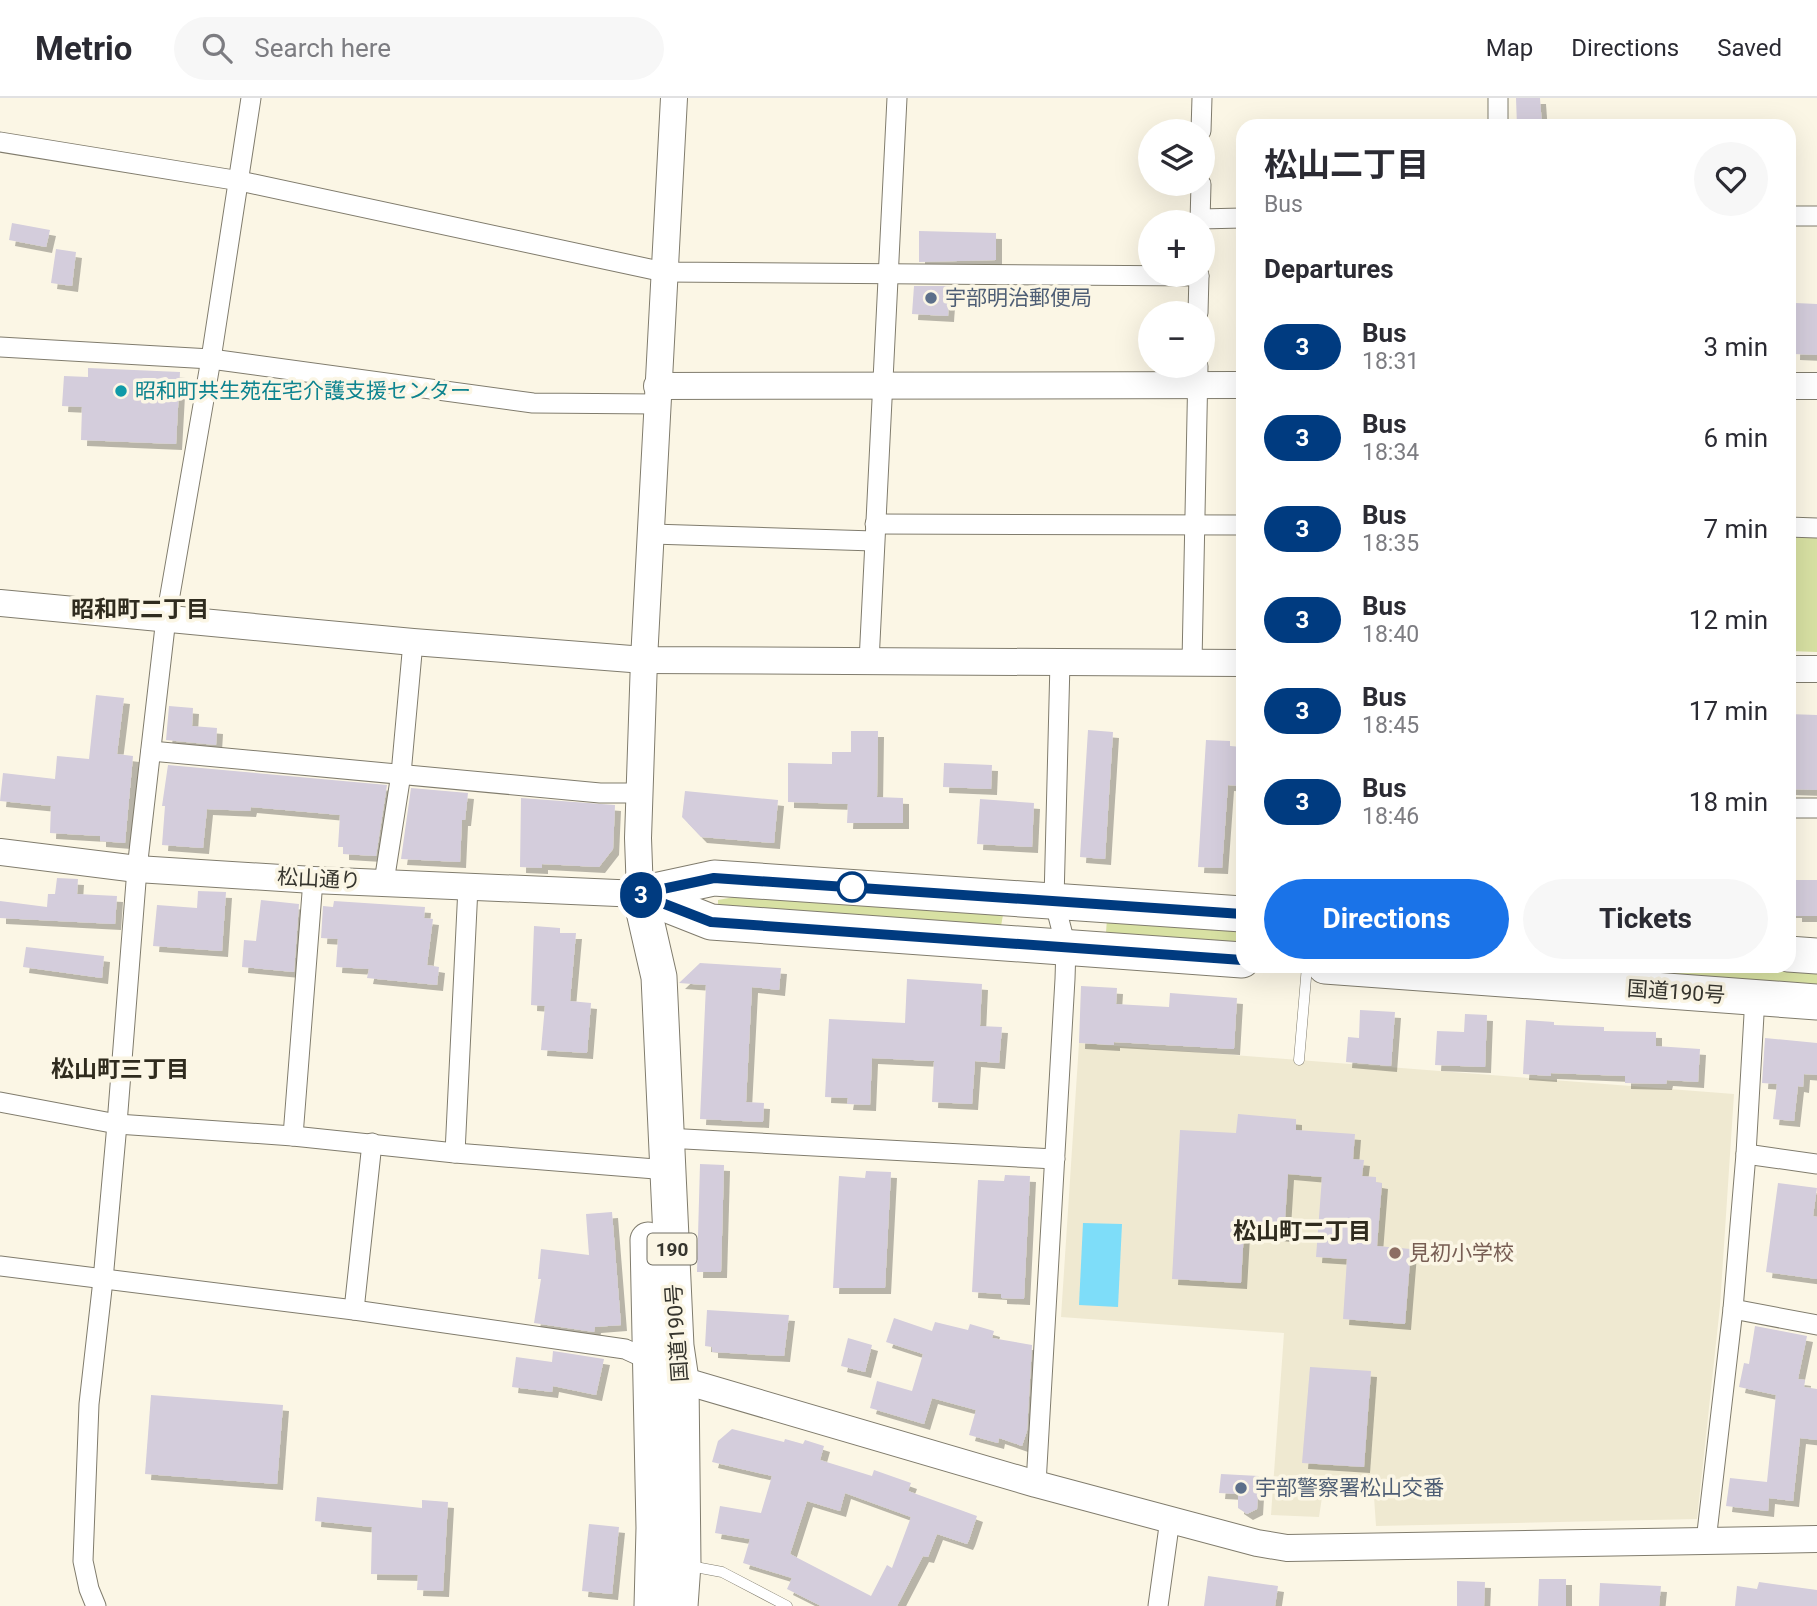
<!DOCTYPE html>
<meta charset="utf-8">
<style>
:root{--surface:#fff;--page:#f7f7f7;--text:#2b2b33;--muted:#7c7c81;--line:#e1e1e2;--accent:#1a73e8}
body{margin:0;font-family:Roboto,"Noto Sans JP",sans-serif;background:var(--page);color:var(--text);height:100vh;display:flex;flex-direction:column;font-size:26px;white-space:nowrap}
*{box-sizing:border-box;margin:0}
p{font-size:23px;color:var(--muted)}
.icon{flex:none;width:38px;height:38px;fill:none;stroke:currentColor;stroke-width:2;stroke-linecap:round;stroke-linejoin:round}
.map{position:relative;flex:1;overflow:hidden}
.drawer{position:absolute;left:1236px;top:21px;width:560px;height:854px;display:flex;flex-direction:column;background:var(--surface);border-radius:21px;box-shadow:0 7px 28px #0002}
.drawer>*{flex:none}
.badge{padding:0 14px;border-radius:23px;font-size:24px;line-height:46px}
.buttons{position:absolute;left:1138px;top:21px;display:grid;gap:14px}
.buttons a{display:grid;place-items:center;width:77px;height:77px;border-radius:50%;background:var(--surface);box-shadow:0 7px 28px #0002;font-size:35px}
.map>.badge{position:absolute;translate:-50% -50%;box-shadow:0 0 0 4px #fff}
h2{padding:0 28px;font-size:26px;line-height:63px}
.round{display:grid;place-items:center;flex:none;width:74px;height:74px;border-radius:37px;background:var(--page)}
.head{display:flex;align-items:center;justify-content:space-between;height:119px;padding:0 28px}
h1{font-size:33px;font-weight:700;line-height:52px}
.action{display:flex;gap:14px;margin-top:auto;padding:14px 28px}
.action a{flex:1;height:80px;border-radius:42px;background:var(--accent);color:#fff;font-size:28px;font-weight:700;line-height:80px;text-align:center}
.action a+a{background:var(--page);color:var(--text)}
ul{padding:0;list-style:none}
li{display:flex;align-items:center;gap:21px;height:91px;padding:0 28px}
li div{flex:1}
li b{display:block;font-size:26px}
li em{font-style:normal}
li .badge{min-width:77px;font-weight:700;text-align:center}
header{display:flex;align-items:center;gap:42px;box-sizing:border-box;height:98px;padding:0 35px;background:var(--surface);border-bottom:2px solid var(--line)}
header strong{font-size:33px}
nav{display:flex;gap:38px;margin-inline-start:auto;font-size:24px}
.search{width:490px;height:63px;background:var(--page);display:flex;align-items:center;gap:18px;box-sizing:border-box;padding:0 24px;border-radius:38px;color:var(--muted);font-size:26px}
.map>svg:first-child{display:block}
.built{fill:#efe9d1}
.green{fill:#d8e1a3}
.water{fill:#7eddf9}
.building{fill:#d4cddc;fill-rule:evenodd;filter:url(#shadow)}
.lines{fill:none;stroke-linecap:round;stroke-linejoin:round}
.lane-casing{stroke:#807c6d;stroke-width:11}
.street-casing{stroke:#807c6d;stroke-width:21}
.secondary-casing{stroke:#807c6d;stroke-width:28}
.highway-casing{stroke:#807c6d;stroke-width:37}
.lane{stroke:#fff;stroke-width:10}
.street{stroke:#fff;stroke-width:19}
.secondary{stroke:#fff;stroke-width:26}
.highway{stroke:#fff;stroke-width:35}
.line-casing{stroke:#fff;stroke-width:16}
.line{stroke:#003b80;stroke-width:10}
.service-dot{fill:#5c6f8a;stroke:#fbf6e5;stroke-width:2.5}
.culture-dot{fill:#0f9aa8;stroke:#fbf6e5;stroke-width:2.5}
.stop-dot{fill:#fff;stroke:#003b80;stroke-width:3.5}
.education-dot{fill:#8d6e63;stroke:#fbf6e5;stroke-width:2.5}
.labels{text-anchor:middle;stroke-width:7;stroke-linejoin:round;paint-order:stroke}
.shield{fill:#fbf6e5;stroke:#716f65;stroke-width:2}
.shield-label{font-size:19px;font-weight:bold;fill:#36352e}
.service-label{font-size:21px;fill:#4e5e75;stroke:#fbf6e5;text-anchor:start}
.culture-label{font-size:21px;fill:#0d838f;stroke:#fbf6e5;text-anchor:start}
.street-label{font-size:21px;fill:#36352e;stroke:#fbf6e5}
.education-label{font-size:21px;fill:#785e54;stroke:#fbf6e5;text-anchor:start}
.neighbourhood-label{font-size:23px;font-weight:bold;fill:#2f2b1e;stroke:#fbf6e5}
</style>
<header>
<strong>Metrio</strong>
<div class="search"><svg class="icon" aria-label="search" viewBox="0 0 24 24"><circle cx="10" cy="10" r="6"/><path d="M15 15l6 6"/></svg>Search here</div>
<nav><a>Map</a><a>Directions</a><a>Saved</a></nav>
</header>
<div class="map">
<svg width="1817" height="1508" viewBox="0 0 1817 1508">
<defs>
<filter id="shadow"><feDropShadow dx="6" dy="6" stdDeviation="0" flood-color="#0004"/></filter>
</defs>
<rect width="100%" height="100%" fill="#fbf6e5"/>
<polygon class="built" points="1079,945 1734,996 1720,1208 1697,1421 1376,1428 1373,1384 1324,1386 1319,1419 1271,1417 1284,1235 1061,1219"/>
<g class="green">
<polygon points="1789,439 1817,439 1817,554 1789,553"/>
<polygon points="740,798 1003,817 1001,828 718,808 718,802"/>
<polygon points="1107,820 1242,830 1242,845 1106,835"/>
<polygon points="1563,868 1741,868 1817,873 1817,888"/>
</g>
<polygon class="water" points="1083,1125 1122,1126 1118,1209 1079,1207"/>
<g class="building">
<polygon points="1516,0 1540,0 1542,28 1517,28"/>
<polygon points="12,125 50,132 46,149 9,142"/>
<polygon points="919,133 996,135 996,162 919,164"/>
<polygon points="56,151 76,154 72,188 51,185"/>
<polygon points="914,188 950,188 948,218 912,216"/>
<polygon points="1795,205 1817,206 1817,257 1794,256"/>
<polygon points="88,270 180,274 176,346 81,342 82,309 62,308 64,278 88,279"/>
<polygon points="96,597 124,600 117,656 133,658 125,745 100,743 100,738 50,735 51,708 0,703 3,675 55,681 57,658 89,661"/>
<polygon points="169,608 193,610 192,628 217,630 216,647 166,642"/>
<polygon points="1788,616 1817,617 1817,692 1788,691"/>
<polygon points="1088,632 1113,634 1105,761 1080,759"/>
<polygon points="851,633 878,633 877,699 903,700 903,725 847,725 848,706 788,704 788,665 832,666 832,654 851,654"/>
<polygon points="1206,642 1230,643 1230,648 1242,649 1242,688 1228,687 1222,770 1198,769"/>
<polygon points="944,665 992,667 991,691 943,689"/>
<polygon points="168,667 387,687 376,758 343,756 343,749 338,749 340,717 251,709 250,713 207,711 203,750 162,747 165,708 162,708"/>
<polygon points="411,690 468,695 465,722 462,722 460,764 401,761"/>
<polygon points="685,693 778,702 774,745 701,739 682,719"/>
<polygon points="521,700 615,707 613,751 599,769 542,766 542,770 520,769"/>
<polygon points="980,701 1034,705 1032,749 977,746"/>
<polygon points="57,780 78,781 77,796 117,798 115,826 0,820 0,803 47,809 48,796 55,796"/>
<polygon points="1788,782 1817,782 1817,818 1796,818 1796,814 1788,814"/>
<polygon points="198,793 226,794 222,853 153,848 157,807 197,810"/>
<polygon points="261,802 299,806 294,874 242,869 244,842 256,843"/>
<polygon points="334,803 425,809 424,820 433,821 427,867 439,869 437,887 367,880 369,871 336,869 338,841 321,840 323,808 333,809"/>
<polygon points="534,828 560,830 560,835 576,835 570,903 591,905 587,955 541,952 545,908 531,907"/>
<polygon points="26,849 104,858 102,880 23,869"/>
<polygon points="700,865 781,870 779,892 752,889 746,1004 764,1005 763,1024 700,1021 706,887 679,885"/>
<polygon points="907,881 982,886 980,928 1002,929 999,965 975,963 972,1006 932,1004 934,963 872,960 870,1007 847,1006 848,1000 825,999 829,921 905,925"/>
<polygon points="1081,888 1117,890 1116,906 1169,909 1170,895 1237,900 1234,951 1114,944 1114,947 1079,945"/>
<polygon points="1360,912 1395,914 1391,968 1346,964 1348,939 1359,940"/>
<polygon points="1465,916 1487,917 1485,969 1435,967 1437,933 1464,934"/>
<polygon points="1526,922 1554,924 1554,927 1604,929 1604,933 1656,934 1656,948 1700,951 1698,984 1667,982 1666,986 1625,985 1625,978 1551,975 1551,978 1523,976"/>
<polygon points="1765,940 1817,945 1817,977 1804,976 1803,989 1798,988 1794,1023 1773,1021 1777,986 1762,985"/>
<polygon points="1238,1016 1296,1021 1296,1032 1355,1036 1353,1061 1364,1062 1362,1078 1376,1079 1376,1084 1382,1085 1377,1148 1411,1151 1405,1226 1343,1221 1347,1161 1316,1159 1322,1079 1288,1076 1284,1138 1244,1133 1241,1185 1172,1181 1180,1032 1236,1035"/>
<polygon points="700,1066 724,1067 721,1174 697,1174"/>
<polygon points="866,1073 891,1074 885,1190 833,1190 839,1078 865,1080"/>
<polygon points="1005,1077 1030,1078 1024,1201 1001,1200 1001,1196 972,1194 978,1082 1004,1083"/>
<polygon points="1778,1085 1817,1090 1813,1118 1817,1119 1817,1181 1766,1174"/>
<polygon points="612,1114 621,1227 595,1229 594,1234 534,1225 541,1181 538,1181 541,1151 589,1157 586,1116"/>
<polygon points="707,1212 789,1217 784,1258 712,1254 712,1249 705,1248"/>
<polygon points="894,1220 932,1233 935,1224 968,1232 970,1226 994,1233 992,1240 1032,1247 1027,1333 1022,1348 999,1340 998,1345 969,1337 976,1312 932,1300 924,1326 870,1310 877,1283 912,1293 923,1256 886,1244"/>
<polygon points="1755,1228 1807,1238 1798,1281 1805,1282 1804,1289 1817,1291 1817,1342 1800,1340 1793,1403 1769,1400 1768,1413 1726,1408 1730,1380 1767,1384 1776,1297 1739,1289 1744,1265 1749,1266"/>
<polygon points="848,1240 872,1247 865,1274 841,1268"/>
<polygon points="553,1253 604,1261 596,1297 553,1288 552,1294 512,1289 516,1259 552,1264"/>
<polygon points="1310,1269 1371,1273 1364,1369 1302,1365"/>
<polygon points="151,1297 283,1307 277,1386 145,1376"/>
<path d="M732 1331 784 1344 785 1341 803 1346 805 1342 824 1348 820 1362 872 1378 874 1372 911 1385 908 1393 977 1418 969 1442 967 1446 937 1436 928 1459 923 1458 897 1508H821L787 1491 792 1480 743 1465 750 1441 715 1435 720 1408 761 1415 772 1378 712 1364 718 1343ZM845 1395 911 1419 892 1470 887 1467 871 1498 790 1456 807 1403 840 1413Z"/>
<polygon points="1221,1376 1259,1378 1257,1411 1247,1416 1238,1410 1238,1396 1219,1395"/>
<polygon points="317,1399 422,1410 422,1402 448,1404 443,1493 417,1492 418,1477 371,1476 372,1429 315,1423"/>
<polygon points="589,1426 619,1429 612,1496 582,1493"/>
<polygon points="1208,1478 1278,1488 1275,1508 1204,1508"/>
<polygon points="1539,1481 1566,1481 1566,1508 1538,1508"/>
<polygon points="1457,1483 1485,1484 1484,1508 1457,1508"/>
<polygon points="1759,1484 1817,1492 1817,1508 1735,1508 1737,1488 1757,1491"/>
<polygon points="1600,1485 1661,1488 1659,1508 1599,1508"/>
</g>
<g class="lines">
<g class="lane-casing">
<g id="lane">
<polyline points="1299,962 1307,868"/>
<polyline points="690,1468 722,1474 787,1508"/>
</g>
</g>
<g class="street-casing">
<g id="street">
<polyline points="1498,0 1498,28"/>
<polyline points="1201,33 1202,0"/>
<polyline points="0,44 240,83 664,174 1199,178"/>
<polyline points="1788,118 1817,118"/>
<polyline points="1200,121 1242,120"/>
<polyline points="1200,124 1201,86"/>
<polyline points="1198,215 1199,177"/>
<polyline points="0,249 211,261 533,305 656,306"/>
<polyline points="875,426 1242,427"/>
<polyline points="1788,429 1817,430"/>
<polyline points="652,436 874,443"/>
<polyline points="869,564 897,0"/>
<polyline points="1192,564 1198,268"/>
<polyline points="151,653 600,695 639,695"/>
<polyline points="1788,710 1817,710"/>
<polyline points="384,784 401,676 413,544"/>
<polyline points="0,1004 117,1026 293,1038 455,1055 668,1072"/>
<polyline points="293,1038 313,782"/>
<polyline points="666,1040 1055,1061"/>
<polyline points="455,1055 468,789"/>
<polyline points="1746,1056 1817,1066"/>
<polyline points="0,1168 354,1212 625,1251 651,1263"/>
<polyline points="1733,1211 1817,1227"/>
<polyline points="354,1212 372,1045"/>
<polyline points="1036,1386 1065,881 1066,849 1054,802 1060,564"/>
<polyline points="1706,1443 1733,1211 1746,1056 1755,899"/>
<polyline points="96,1508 89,1491 83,1463 89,1306 103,1182 117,1026 137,771 166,520 211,261 251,0"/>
<polyline points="1158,1508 1170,1421"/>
</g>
</g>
<g class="secondary-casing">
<g id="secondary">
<polyline points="657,288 1242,287"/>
<polyline points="1788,288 1817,288"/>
<polyline points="0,505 413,544 644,562 1242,565"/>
<polyline points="1788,571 1817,571"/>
<polyline points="0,754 137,771 313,782 640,796 638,740 644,562 674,0"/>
<polyline points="665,1272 681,1282 1036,1386 1257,1445 1287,1450 1817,1441"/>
</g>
</g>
<g class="highway-casing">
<g id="highway">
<polyline points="640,796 659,879 676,1248 681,1282 683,1466 680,1508"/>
<polyline points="640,796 711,824 1242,862"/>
<polyline points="640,796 714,780 1242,816"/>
<polyline points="1788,856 1817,858"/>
<polyline points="1325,868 1817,904"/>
<polyline points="648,1142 654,1430 652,1508"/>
</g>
</g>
<use href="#lane" class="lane"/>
<use href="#street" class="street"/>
<use href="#secondary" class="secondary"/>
<use href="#highway" class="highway"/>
</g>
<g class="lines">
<g class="line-casing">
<polyline id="line" points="1242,816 714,780 639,796 711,824 1242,862"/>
</g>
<use href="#line" class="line"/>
</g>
<g class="service-dot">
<circle cx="931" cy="200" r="7"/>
<circle cx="1241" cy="1390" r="7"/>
</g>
<circle class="culture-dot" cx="121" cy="293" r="7"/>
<circle class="stop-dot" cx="852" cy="789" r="14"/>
<circle class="education-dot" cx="1395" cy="1155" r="7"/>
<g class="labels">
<rect class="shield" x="647.5" y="1135.5" width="49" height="31" rx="5"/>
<g class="shield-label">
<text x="672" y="1158">190</text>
</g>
<g class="service-label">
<text x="945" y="207">宇部明治郵便局</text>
<text x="1255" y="1397">宇部警察署松山交番</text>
</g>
<g class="culture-label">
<text x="135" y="300">昭和町共生苑在宅介護支援センター</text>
</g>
<g class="street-label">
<text transform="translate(319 781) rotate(3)" y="7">松山通り</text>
<text transform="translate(1676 894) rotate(4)" y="7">国道190号</text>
<text transform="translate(677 1235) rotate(-94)" y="7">国道190号</text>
</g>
<g class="education-label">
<text x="1409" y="1162">見初小学校</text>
</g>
<g class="neighbourhood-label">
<text x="140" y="519">昭和町二丁目</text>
<text x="120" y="979">松山町三丁目</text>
<text x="1302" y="1141">松山町二丁目</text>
</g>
</g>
</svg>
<div class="buttons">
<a><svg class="icon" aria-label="layers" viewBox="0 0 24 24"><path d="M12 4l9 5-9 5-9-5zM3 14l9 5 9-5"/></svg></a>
<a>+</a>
<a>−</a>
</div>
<b class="badge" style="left:641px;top:797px;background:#003b80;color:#fff">3</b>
<section class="drawer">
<div class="head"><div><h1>松山二丁目</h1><p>Bus</p></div><a class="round"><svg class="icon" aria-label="heart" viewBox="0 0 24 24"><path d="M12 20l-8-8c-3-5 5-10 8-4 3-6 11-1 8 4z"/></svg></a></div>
<h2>Departures</h2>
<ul>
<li><span class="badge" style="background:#003b80;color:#fff">3</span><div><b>Bus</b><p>18:31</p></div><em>3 min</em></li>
<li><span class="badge" style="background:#003b80;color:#fff">3</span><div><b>Bus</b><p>18:34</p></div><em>6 min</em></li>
<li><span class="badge" style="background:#003b80;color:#fff">3</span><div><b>Bus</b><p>18:35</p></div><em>7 min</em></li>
<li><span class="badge" style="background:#003b80;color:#fff">3</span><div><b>Bus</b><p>18:40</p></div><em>12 min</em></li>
<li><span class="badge" style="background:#003b80;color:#fff">3</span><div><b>Bus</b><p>18:45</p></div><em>17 min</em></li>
<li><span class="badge" style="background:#003b80;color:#fff">3</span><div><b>Bus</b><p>18:46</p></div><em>18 min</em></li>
</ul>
<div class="action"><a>Directions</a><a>Tickets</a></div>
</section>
</div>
